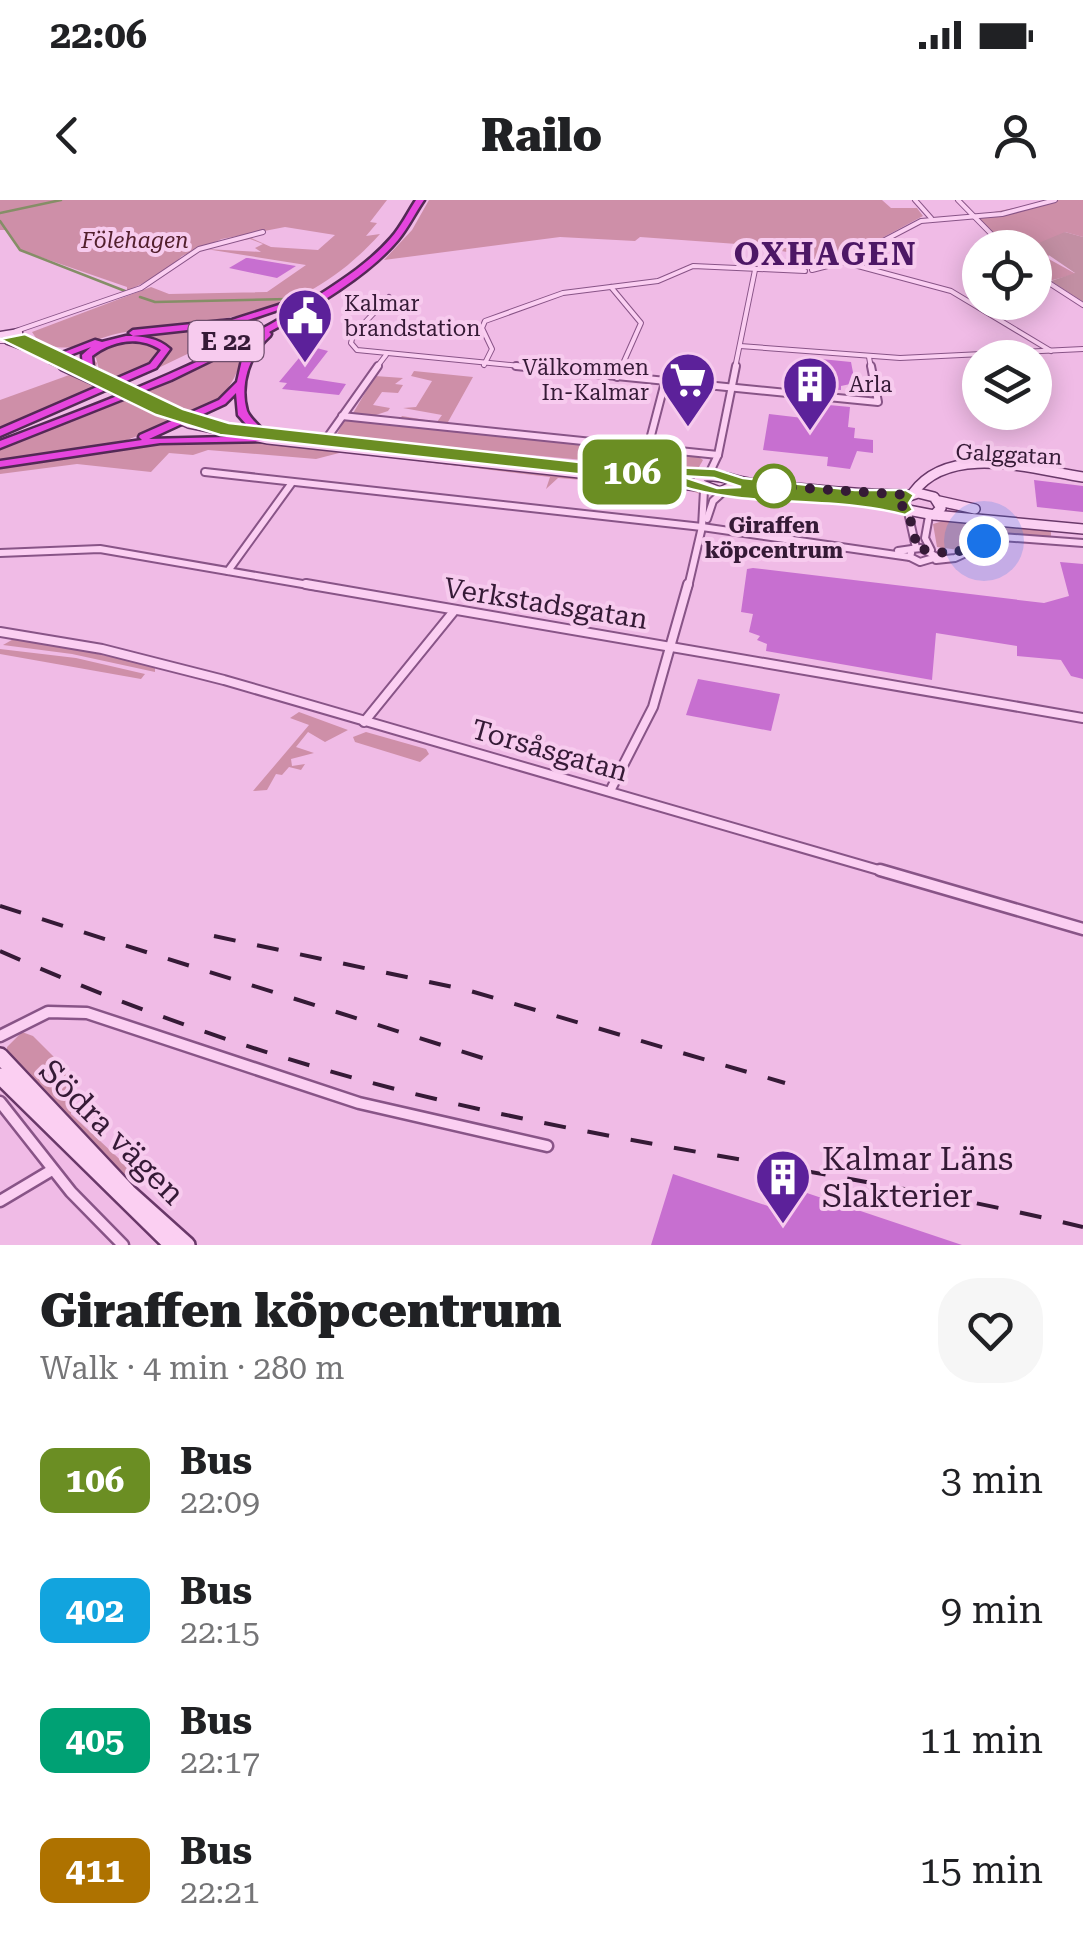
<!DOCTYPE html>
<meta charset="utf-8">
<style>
:root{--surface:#fff;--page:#f6f6f6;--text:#202124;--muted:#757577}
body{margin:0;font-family:"Roboto Serif",serif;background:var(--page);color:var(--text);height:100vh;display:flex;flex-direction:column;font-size:38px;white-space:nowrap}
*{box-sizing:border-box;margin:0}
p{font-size:32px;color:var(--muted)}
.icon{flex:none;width:55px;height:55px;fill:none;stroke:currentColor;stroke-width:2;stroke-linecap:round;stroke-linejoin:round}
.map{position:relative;height:1045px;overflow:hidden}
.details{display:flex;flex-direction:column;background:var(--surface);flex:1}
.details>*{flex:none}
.badge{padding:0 20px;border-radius:15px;font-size:35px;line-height:65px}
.fabs{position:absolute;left:962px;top:30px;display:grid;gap:20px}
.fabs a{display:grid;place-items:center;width:90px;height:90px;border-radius:50%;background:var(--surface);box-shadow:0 5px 25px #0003;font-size:50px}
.you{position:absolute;width:50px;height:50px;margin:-25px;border:8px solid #fff;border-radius:50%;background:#1a73e8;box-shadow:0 0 0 15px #1a73e833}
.map>.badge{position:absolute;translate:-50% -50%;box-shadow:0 0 0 5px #fff}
.round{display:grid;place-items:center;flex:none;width:105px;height:105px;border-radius:40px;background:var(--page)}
.head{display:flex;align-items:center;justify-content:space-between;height:170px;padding:0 40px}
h1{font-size:48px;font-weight:800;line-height:75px}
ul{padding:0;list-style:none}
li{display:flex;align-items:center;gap:30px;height:130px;padding:0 40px}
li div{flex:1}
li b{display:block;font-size:38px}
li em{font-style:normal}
li .badge{min-width:110px;font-weight:700;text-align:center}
.status{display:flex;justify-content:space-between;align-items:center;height:70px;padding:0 50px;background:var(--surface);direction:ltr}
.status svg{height:28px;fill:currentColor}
header{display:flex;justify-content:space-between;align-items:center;height:130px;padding:0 40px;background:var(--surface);font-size:45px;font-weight:800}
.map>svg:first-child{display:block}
.green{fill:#ce8fa8}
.cemetery{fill:#c28fa3}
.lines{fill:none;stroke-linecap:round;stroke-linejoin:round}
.stream{stroke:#858e67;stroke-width:2.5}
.building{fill:#c76fd0}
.street-far3-casing{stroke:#885487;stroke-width:6}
.street-far2-casing{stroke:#885487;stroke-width:10}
.street-far1-casing{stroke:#885487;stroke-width:12}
.street-casing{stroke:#885487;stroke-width:15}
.secondary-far2-casing{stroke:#693869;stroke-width:9}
.secondary-far1-casing{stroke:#693869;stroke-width:12}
.secondary-casing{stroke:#693869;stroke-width:20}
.highway-casing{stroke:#532955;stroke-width:5}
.street-far3{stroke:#fbcff2;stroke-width:4}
.street-far2{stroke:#fbcff2;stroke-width:6}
.street-far1{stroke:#fbcff2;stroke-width:8}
.street{stroke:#fbcff2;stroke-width:10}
.secondary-far2{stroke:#fbcff2;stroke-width:6}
.secondary-far1{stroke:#fbcff2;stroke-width:9}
.secondary{stroke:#fbcff2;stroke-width:15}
.highway{fill:#e645de;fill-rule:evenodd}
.rail{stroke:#351a36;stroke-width:4;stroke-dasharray:22 22;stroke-linecap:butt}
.secondary-bridge-casing{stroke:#693869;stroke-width:12;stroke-linecap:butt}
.secondary-bridge{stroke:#fbcff2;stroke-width:9}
.line{fill:#6b8e23;stroke:#fff;stroke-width:2.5;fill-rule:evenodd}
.walk{stroke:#351a36;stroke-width:10;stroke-dasharray:0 18}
.stop-dot{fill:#fff;stroke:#6b8e23;stroke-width:5}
.labels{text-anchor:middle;stroke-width:8;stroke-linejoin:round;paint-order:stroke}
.far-park-label{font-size:22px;font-style:italic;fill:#53202d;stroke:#f7cbee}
.far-poi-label{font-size:22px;fill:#351a36;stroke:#f7cbee;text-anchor:start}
.far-street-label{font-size:22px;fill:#351a36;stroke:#f7cbee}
.far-stop-label{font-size:22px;font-weight:bold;fill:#351a36;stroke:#f7cbee}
.shield{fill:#f7cbee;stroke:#6f4f6d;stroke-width:2.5}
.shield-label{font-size:25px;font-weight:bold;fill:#351a36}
.street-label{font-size:28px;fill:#351a36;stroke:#f7cbee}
.far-district-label{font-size:32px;font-weight:bold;letter-spacing:2.5px;fill:#4d1765;stroke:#f7cbee}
.near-street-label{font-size:32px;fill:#351a36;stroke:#f7cbee}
.near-poi-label{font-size:32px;fill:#351a36;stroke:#f7cbee;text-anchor:start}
</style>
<div class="status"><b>22:06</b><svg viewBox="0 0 49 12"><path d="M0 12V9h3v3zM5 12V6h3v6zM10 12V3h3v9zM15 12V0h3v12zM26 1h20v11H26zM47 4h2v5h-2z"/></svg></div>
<header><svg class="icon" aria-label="back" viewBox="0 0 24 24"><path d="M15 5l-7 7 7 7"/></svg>Railo<svg class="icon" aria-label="person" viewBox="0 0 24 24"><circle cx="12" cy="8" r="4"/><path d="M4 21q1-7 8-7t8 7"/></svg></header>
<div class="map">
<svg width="1083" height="1045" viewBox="0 0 1083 1045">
<rect width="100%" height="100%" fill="#f0bbe6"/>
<g class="green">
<path d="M0 0H387L370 22 377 23 366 36 380 34C303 119 233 117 126 132 91 137 74 158 38 141L32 132 151 87 169 94 267 92 306 65 206 49 261 52 255 48 263 44 250 39 216 45 249 37 271 47 318 50 335 35 285 27 222 39 182 56 164 73 127 91V87L20 50 5 30H0Z"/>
<polygon points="429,0 882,0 891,8 917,8 923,16 843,59 817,67 792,53 751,45 640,37 635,41 560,37 384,60 412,30"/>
<polygon points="1055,0 1083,0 1083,37 1065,32 1047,58 1076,74 1045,82 1035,74 1035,48 1005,47 974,16"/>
<path d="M275 112 127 183 123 181 164 162 169 147C140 124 103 147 72 153 138 129 208 134 275 112Z"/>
<path d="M267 132C226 164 247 193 191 212L143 190Z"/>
<polygon points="141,141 161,150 154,162 118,179 99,169 96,158 91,157 97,163 95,170 88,158 114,144"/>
<polygon points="414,171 473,177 448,222 451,225 399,220 402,216 437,222 442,215 403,208 416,207 432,181 411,176"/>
<polygon points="72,174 99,187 0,230 0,200"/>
<polygon points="375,176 403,178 395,184 403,185 398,193 382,192 373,205 390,208 388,211 370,217 352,215"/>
<polygon points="123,199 173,222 127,240 0,262 0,249"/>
<polygon points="345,219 696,255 703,260 699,267 665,268 336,236"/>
<polygon points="236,241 692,287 700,294 683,288 558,278 546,289 550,277 343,252 316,259 208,250 193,255 169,253 151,272 77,264 0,274 0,267 145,245"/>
<polygon points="943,321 1051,330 1051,338 999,334 959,350 937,347 933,324"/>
<polygon points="17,437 155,466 155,472 72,454 3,445"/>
<polygon points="0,449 76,458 145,474 141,479 0,454"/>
<polygon points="299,512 348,530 325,542 308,532 296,547 314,553 291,559 292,566 305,564 301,570 289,567 282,575 276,574 267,590 253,591 309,525 290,518"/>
<polygon points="366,532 426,549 429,554 420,562 355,542 353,537"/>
<polygon points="22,832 33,836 71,874 71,914 128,967 124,975 115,972 7,858 7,847"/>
</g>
<polygon class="cemetery" points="1065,32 1083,37 1083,102 1051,81 1075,73 1034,45"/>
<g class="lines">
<g class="stream">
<polyline points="0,13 61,0"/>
<polyline points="0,21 20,50 125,91"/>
<polyline points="140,97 155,102 288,99"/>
</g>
</g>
<g class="building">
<polygon points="246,58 248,58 296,66 277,78 229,68"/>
<polygon points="309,146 328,151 307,178 346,184 339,195 282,189 287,183 279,182"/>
<polygon points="821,159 851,162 855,183 841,186 841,190 826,189 827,180 820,179"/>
<polygon points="818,204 850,207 848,227 855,228 854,238 873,240 873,253 857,251 850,269 827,266 828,257 763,250 769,214 803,218 804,207 818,209"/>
<polygon points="1034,280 1083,286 1083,312 1037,307"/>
<polygon points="1060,362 1083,364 1083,479 1071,476 1061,460 1017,456 1017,446 936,433 932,480 766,451 767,444 757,440 760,436 749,432 753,414 741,412 747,369 753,368 1044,403 1069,396"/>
<polygon points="698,479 780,494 771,531 686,515"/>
<polygon points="673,974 774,1008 780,984 962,1045 651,1045"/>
</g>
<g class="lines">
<g class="street-far3-casing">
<g id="street-far3">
<polyline points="915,0 931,18"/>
<polyline points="958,0 1005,48"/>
<polyline points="843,62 951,91 1051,151"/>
<polyline points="812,70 843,62 921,21 1002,14 1055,0"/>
<polyline points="1035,74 1083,105"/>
<polyline points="611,87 641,123 621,168"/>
<polyline points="389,97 353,135 351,143 357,150 541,168"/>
<polyline points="16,131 141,88 199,49 263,32"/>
<polyline points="0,141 4,141"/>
<polyline points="740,146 900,158 1083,149"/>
<polyline points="869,157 871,168"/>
<polyline points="484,165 492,149 482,128 485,121 563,93 658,81 693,66 805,71"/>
<polyline points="376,168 386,155"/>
<polyline points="735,168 755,70"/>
</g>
</g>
<g class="street-far2-casing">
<g id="street-far2">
<polyline points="516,166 878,202 871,166"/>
<polyline points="617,177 622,166"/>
<polyline points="342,216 718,255"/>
<polyline points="322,245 378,166"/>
<polyline points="648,247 665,182"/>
<polyline points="205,272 702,327 910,357"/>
<polyline points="709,274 718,255 736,166"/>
<polyline points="908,312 916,348"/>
<polyline points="929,316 925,338 931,350"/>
<polyline points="707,319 713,301 723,292"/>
<polygon points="921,348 937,357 920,362 910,357 912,349"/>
<polyline points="898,351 912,349"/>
<polyline points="0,353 100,349 320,387"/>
<polyline points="936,360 955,358 1001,337 1083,343"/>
<polyline points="228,371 291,284"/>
<polyline points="688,387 702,327 704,290"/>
</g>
</g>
<g class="street-far1-casing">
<g id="street-far1">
<polyline points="306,384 1083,518"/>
<polyline points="0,432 102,449 224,480 889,673"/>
<polyline points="364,522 454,411"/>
<polyline points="610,591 653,507 688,384"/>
</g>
</g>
<g class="street-casing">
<g id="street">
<polyline points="880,670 1083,729"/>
<polyline points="0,836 48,812 87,813 359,903 547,946"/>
<polyline points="0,902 71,992 123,1045"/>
<polyline points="0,1001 52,970"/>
</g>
</g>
<g class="secondary-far2-casing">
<g id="secondary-far2">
<polyline points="0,135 19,132 19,138"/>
<polyline points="21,137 86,168"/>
<polyline points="8,141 30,149"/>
<polyline points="52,161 68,168"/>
</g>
</g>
<g class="secondary-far1-casing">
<g id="secondary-far1">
<polyline points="63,166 94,180"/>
<polyline points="81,166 108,179"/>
<polyline points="143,203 189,223 268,239 698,286"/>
<polyline points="675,274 706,274"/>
<path d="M732 279 734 286 720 292 697 283 702 276C722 274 737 282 756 284 807 289 856 295 907 295"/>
<path d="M913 293C949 243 1031 269 1083 277"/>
<polygon points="918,293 934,297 941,308 934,315 903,309 903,298"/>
<polyline points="939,301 975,309"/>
<polyline points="934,315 1083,329"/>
</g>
</g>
<g class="secondary-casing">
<g id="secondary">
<polyline points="0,856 128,992 187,1045"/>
<polyline points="0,876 172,1045"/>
</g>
</g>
<g class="highway-casing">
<g id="highway">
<path d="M416 0H424C415 13 408 28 398 40 368 76 310 110 269 132L271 134 270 136C250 154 239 183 247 211 250 218 257 224 263 230V234H255L238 215 236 193 225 204 149 239 268 236 273 239 272 241 160 243 0 267V261L142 240 139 237 140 235 219 200 237 182 242 160 257 138 171 180 0 248V241C109 200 221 159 319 95 344 79 371 61 391 38 401 27 408 12 416 0Z"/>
<polygon points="304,97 311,99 233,125 133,136 129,133 133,130 232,120"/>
<path d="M126 136C143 136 158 138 170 149L156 168 0 236V229L150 164 161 150C138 135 112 141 92 156L93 169 88 172 83 169 82 155 91 147 57 160 49 158 95 140 102 142Z"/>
</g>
</g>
<use href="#street-far3" class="street-far3"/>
<use href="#street-far2" class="street-far2"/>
<use href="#street-far1" class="street-far1"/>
<use href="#street" class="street"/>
<use href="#secondary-far2" class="secondary-far2"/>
<use href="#secondary-far1" class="secondary-far1"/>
<use href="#secondary" class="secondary"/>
<use href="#highway" class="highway"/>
<g class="rail">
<polyline points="0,706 489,860"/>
<polyline points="214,736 467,790 785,883"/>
<path d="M0 751C144 815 291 865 444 901 655 951 872 976 1083 1027"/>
</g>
<g class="secondary-bridge-casing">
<polyline id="secondary-bridge" points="99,182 143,203"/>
</g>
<use href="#secondary-bridge" class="secondary-bridge"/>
</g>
<path class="line" d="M25 134 183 209 229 223 588 263 715 269 743 278 855 290H906L914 295 909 303 913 310 905 315C831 295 749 309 677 285L220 235 156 215 0 139ZM681 276 714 278 741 287 717 288Z"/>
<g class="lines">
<polyline class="walk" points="774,286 906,295 902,307 914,327 916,348 952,354 984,341"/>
</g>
<defs>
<g id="civic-pin" transform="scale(2.875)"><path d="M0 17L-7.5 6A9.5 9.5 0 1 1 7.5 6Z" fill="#5c219a" stroke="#f7cbee"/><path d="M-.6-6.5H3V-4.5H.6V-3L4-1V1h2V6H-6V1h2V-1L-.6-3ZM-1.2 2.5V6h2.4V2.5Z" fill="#fff"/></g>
<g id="supermarket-pin" transform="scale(2.875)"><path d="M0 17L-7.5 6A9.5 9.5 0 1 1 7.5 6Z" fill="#5c219a" stroke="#f7cbee"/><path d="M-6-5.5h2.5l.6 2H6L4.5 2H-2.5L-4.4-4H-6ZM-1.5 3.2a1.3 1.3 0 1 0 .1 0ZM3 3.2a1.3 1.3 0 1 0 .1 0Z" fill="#fff"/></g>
<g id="building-pin" transform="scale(2.875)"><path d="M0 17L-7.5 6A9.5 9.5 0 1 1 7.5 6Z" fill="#5c219a" stroke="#f7cbee"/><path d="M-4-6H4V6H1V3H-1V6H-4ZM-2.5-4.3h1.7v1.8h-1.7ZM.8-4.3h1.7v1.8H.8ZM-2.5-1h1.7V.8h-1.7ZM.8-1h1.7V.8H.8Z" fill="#fff"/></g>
</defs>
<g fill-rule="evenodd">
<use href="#civic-pin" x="305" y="116"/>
<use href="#supermarket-pin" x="688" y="180"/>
<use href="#building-pin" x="810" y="184"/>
<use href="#building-pin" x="783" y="977"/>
</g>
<circle class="stop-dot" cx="774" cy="286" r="20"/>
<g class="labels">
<g class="far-park-label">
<text x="135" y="48">Fölehagen</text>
</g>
<g class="far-poi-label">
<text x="344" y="111">Kalmar<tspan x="344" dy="25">brandstation</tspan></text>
<text x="649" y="175" text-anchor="end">Välkommen<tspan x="649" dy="25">In-Kalmar</tspan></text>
<text x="849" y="192">Arla</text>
</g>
<g class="far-street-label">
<text transform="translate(1009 254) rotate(3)" y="8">Galggatan</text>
</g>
<g class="far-stop-label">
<text x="774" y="333">Giraffen<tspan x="774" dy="25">köpcentrum</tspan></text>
</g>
<rect class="shield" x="188.5" y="121" width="75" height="40" rx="8"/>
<g class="shield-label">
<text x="226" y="150">E 22</text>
</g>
<g class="street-label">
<text transform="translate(546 403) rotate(9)" y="10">Verkstadsgatan</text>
<text transform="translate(550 550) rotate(16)" y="10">Torsåsgatan</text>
</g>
<g class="far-district-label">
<text x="826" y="65">OXHAGEN</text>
</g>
<g class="near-street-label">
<text transform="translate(112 932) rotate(45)" y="11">Södra vägen</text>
</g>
<g class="near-poi-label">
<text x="822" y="970">Kalmar Läns<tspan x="822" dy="37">Slakterier</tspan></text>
</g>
</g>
</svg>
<div class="fabs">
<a><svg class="icon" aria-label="locate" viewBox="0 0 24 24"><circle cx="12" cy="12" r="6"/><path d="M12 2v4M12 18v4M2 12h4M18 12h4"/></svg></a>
<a><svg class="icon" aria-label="layers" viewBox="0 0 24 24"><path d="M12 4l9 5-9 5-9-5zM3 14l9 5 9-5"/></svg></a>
</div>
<div class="you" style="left:984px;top:341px"></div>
<b class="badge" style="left:632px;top:272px;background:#6b8e23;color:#fff">106</b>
</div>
<section class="details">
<div class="head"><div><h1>Giraffen köpcentrum</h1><p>Walk · 4 min · 280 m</p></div><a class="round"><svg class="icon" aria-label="heart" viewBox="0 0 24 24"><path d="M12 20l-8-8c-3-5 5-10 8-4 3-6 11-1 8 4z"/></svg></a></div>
<ul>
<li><span class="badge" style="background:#6b8e23;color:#fff">106</span><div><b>Bus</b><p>22:09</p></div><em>3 min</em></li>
<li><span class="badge" style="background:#12a4de;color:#fff">402</span><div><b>Bus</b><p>22:15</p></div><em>9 min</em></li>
<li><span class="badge" style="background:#00a174;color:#fff">405</span><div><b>Bus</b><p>22:17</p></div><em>11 min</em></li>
<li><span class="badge" style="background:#ae7200;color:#fff">411</span><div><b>Bus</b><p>22:21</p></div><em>15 min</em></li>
</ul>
</section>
